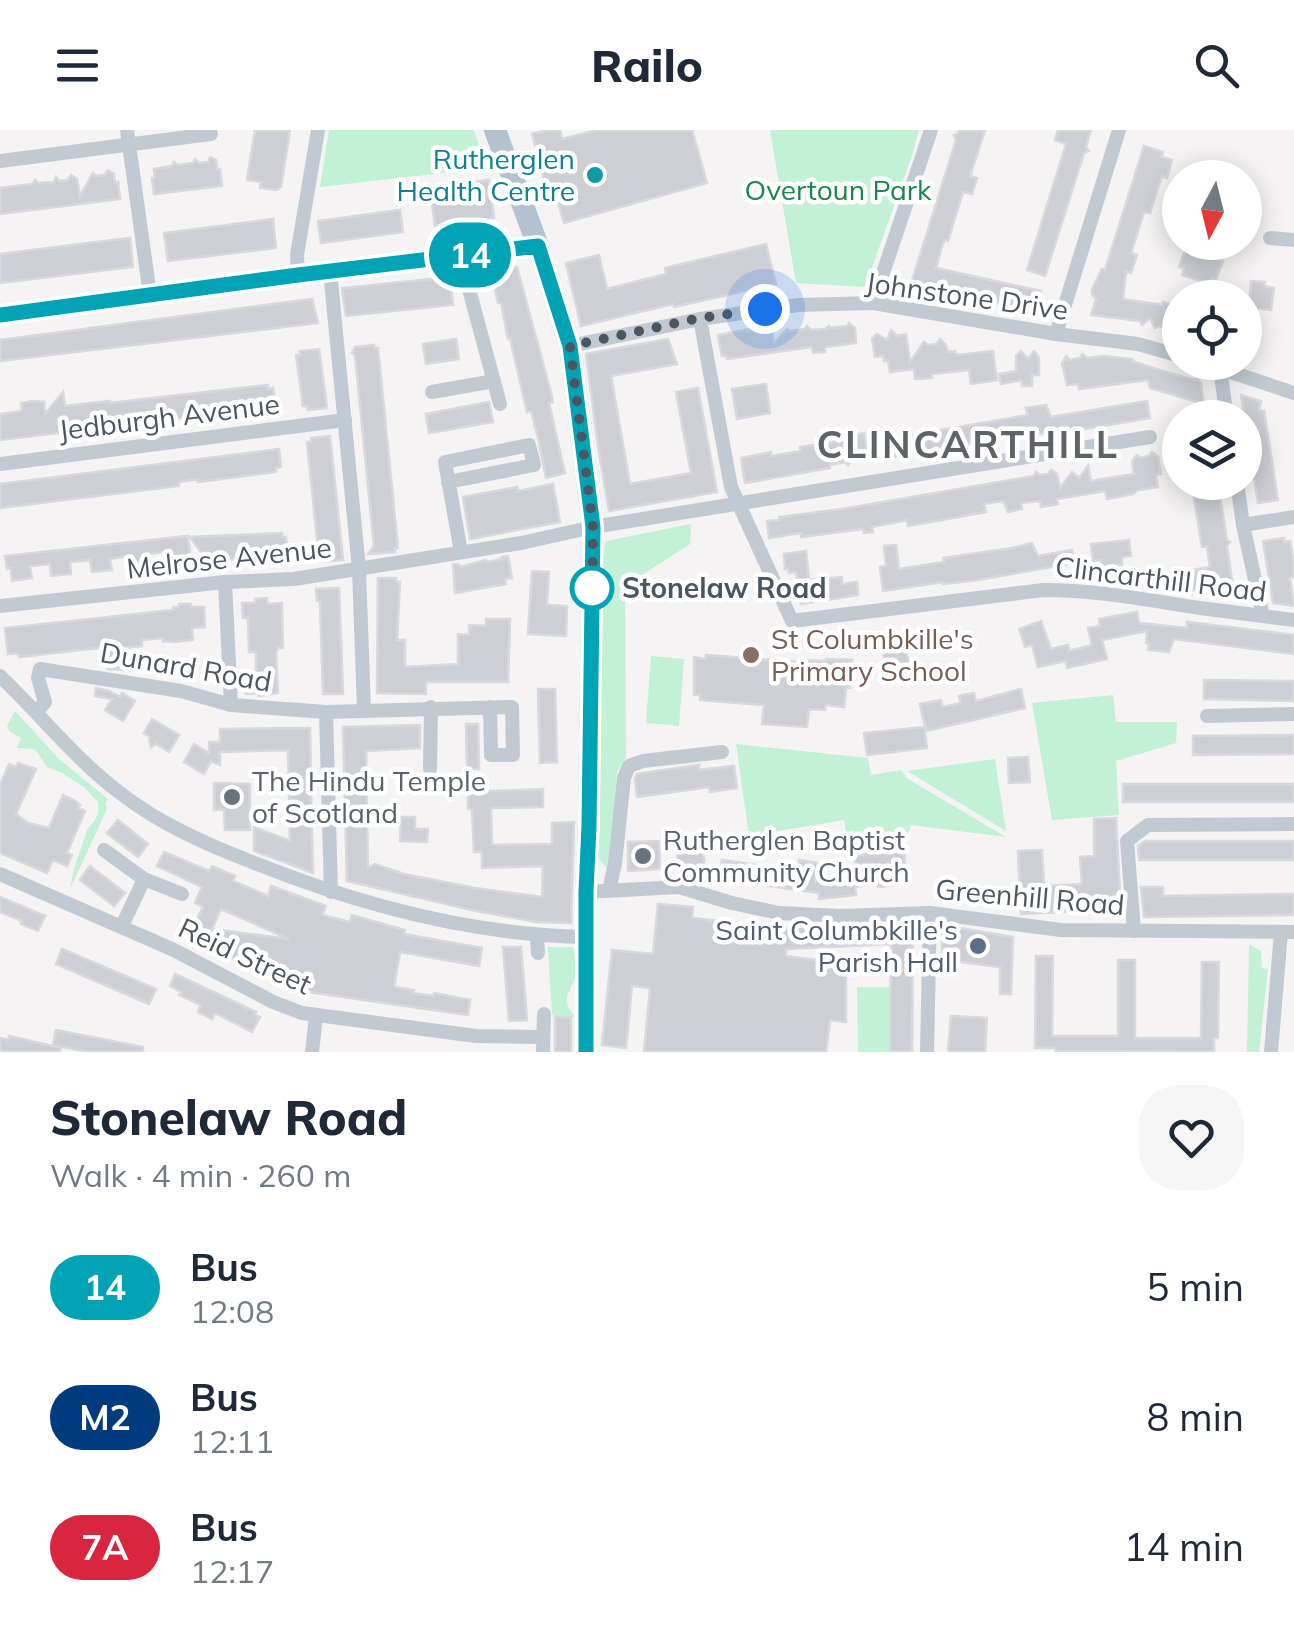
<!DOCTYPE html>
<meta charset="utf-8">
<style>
:root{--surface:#fff;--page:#f6f6f7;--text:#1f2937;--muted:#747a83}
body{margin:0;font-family:Mulish,sans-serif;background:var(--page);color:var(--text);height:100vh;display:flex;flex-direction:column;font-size:38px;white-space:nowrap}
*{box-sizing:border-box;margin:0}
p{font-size:32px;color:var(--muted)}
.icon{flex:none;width:55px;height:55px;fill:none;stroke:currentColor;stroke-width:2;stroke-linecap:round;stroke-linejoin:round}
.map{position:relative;height:922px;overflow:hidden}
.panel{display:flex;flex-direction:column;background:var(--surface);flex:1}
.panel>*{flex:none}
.badge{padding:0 20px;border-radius:32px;font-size:35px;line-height:65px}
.needle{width:65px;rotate:187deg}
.fabs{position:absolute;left:1162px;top:30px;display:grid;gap:20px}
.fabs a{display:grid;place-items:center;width:100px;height:100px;border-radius:50%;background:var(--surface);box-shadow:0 5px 25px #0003;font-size:50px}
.you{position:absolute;width:50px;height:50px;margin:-25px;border:8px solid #fff;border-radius:50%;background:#1a73e8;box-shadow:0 0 0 15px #1a73e833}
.map>.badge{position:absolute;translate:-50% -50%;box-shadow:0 0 0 5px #fff}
.round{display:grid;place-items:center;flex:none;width:105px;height:105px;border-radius:40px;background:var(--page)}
.summary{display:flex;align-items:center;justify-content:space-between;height:170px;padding:0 50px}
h1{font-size:48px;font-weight:800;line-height:75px}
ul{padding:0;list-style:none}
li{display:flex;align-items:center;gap:30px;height:130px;padding:0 50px}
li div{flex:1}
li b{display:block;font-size:38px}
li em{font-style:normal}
li .badge{min-width:110px;font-weight:700;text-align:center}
header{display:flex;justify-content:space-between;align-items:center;height:130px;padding:0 50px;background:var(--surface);font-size:45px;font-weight:800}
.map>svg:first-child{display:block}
.green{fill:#c3f1d5}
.building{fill:#cdcfd5;stroke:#d7d9de;stroke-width:2.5;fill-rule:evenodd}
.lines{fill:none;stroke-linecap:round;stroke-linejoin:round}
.street{stroke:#c1cad2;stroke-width:14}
.primary{stroke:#b3c2d1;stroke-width:22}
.line-casing{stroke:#fff;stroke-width:22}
.line{stroke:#00a3b4;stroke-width:15}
.walk{stroke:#4a5661;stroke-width:10;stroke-dasharray:0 18}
.culture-dot{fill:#0f9aa8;stroke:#fff;stroke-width:4}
.stop-dot{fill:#fff;stroke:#00a3b4;stroke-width:5}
.education-dot{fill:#8d6e63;stroke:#fff;stroke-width:4}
.worship-dot{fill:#6b7280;stroke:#fff;stroke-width:4}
.service-dot{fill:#5c6f8a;stroke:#fff;stroke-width:4}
.labels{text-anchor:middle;stroke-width:9;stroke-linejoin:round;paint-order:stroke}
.culture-label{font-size:28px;fill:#0d838f;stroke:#fff;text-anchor:end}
.park-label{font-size:28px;fill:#17864f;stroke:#fff}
.street-label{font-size:28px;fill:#4a5661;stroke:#fff}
.stop-label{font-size:28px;font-weight:bold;fill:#4a5661;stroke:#fff;text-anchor:start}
.education-label{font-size:28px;fill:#785e54;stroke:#fff;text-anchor:start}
.worship-label{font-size:28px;fill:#5b616d;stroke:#fff;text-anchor:start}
.service-label{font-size:28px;fill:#4e5e75;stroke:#fff;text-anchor:end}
.district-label{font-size:38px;font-weight:bold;letter-spacing:2.5px;fill:#5f6368;stroke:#fff}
</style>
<header><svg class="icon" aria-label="menu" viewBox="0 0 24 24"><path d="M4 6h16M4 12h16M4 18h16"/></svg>Railo<svg class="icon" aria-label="search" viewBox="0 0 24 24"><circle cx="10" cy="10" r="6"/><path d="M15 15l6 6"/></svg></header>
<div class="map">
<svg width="1294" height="922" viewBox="0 0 1294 922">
<rect width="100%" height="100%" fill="#f5f3f3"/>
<g class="green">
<polygon points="329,0 474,0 487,38 320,57"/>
<polygon points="770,0 919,0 911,29 865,157 796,153"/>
<polygon points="691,394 690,414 625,456 626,627 617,642 611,734 607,739 598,727 601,428 606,411"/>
<polygon points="651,526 684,529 679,596 646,593"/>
<polygon points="1113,565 1116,592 1177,592 1176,613 1116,631 1119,685 1052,690 1032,573"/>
<polygon points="15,581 59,629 108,669 105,674 107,679 70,759 74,739 87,700 95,690 98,682 98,672 84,657 62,643 47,637 35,619 17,618 21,608 10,602 7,596"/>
<polygon points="736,614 868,628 871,645 901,640 908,649 1006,707 911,695 907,708 848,713 844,690 749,706"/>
<polygon points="995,629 1006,701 907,641"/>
<polygon points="1249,814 1261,821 1262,838 1268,839 1259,922 1247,922"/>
<path d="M548 817H572L574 820C574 828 577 840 575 847 570 866 559 866 575 887H555L552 883Z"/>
<polygon points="857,857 890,857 890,922 858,922"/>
</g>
<g class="building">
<polygon points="255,0 290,0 281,57 276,60 260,58 261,52 247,50"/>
<polygon points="547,0 560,0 562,9 597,0 692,0 707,53 564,93 553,55 546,57 532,4"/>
<polygon points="959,0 985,0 970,46 977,48 972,64 963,62 948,111 945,110 942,116 936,138 1041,161 1034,180 970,168 911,154 956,10 954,5 958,4"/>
<polygon points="1058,0 1091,0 1086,17 1089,21 1084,23 1045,146 1027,140 1066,14 1055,10"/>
<polygon points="1144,16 1163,22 1162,27 1172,30 1167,48 1162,46 1150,83 1144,82 1131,123 1137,125 1131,143 1126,142 1123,169 1163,175 1163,172 1180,177 1180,203 1159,196 1155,198 1150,188 1142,195 1140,191 1091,185 1096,169 1092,164 1092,159 1102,139 1105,140"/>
<polygon points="210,27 216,30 217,39 220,39 222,56 154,64 152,48 155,48 154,39 172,36 174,32 178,35 193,33 195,29 199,33 208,32"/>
<polygon points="108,40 114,44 115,53 118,52 120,69 0,84 0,58 32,54 35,50 38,53 54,52 56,47 59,51 68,50 71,45 77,49 80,66 93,43 96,46 105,45"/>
<polygon points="489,50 494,88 435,96 430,58"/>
<polygon points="400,80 403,102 321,113 318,91"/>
<polygon points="273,89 276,118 168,131 164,103"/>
<polygon points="130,108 133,137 0,153 0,124"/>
<polygon points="766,114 776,154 674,177 673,174 581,196 566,133 599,125 607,159 666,144 665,138"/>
<polygon points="1186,118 1223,131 1216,149 1212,148 1209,154 1182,145 1184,139 1179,137"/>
<polygon points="517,137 550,259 553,272 549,273 565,343 546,348 539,312 531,281 527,282 510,208 508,209 501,173 498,173 491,142"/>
<polygon points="450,147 453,175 346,186 342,158"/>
<polygon points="1251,151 1265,152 1264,156 1274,158 1271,180 1249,177"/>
<polygon points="312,169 318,193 0,231 0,210"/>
<polygon points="849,193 855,198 856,213 825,217 825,222 813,223 812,217 727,229 726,225 722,226 718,205 771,195 774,213 787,199 789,201 805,199 807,196 811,200 826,199 829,196 831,198 847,196"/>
<polygon points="891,200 897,206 906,204 910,232 924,212 928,215 937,214 940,209 946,215 948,222 955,221 956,225 993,221 997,250 971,254 969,240 931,244 932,248 920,249 915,249 914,239 890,242 888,230 884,231 883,226 875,227 872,209 877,204 887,210"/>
<polygon points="456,209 459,229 426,234 423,214"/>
<polygon points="668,209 677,234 611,246 630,354 691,343 676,262 698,258 717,362 609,381 598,316 586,224"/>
<polygon points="374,215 374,218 378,218 398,418 395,418 395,422 368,424 374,416 355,225 352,223 355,217"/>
<polygon points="319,219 327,278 308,280 307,276 303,276 296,225 301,225 300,221"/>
<polygon points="1021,221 1028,229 1034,221 1039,228 1039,245 1032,245 1032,256 1022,256 1022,250 1001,254 999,244 1016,241 1016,226"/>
<polygon points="1082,224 1087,228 1104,226 1132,229 1132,231 1163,241 1194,250 1197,249 1201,253 1204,274 1150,258 1148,250 1079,259 1078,254 1067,255 1062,234 1066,226 1070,230 1080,228"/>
<polygon points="766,254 770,283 737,289 732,259"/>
<polygon points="268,255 268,259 273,258 276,277 0,310 0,284 22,281 21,273 33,271 44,272 45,284 63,262 65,276 110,271 110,273 127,271"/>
<polygon points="1241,265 1261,271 1259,280 1264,281 1278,370 1258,373"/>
<polygon points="1147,271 1150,288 1067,302 1066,299 1027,306 1027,304 892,327 889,309 1028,285 1026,278 1046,275 1051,287"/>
<polygon points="489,272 493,292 429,303 426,284"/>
<polygon points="864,303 868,328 851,331 848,335 845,332 830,335 830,338 745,353 741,328 771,322 771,326 801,321 800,317 838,311 838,308"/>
<polygon points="330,306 343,430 324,432 323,428 319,428 307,312 311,312 311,308"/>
<polygon points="279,319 281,337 276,338 276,342 198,352 198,349 179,352 179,356 0,378 0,354"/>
<polygon points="1152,322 1158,327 1161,344 1156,345 1158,357 1138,360 1133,364 1107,369 1105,361 1057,369 1058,374 1041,377 1040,371 1021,373 1022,379 1008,382 1003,371 984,374 986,382 908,396 907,390 872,397 873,402 864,403 863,399 801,407 801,403 769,408 767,391 780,390 779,387 842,379 1034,346 1036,342 1040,345 1048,344 1051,340 1057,344 1060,358 1072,342 1079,348 1088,336 1091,351 1134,344 1132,331 1137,325 1141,328 1149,326"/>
<polygon points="1198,352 1225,352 1219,360 1227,410 1230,412 1227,416 1234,464 1215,467 1214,457 1184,462 1180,442 1210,437 1207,416 1202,417 1196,380 1193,360 1198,359"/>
<polygon points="553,354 560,392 470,409 463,367 517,357 518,361"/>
<polygon points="282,403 282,407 286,407 288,425 208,432 190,407"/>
<polygon points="188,406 191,431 171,434 169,421 149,424 151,436 131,438 129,426 110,429 112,440 92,442 90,430 70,432 71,444 51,446 50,434 30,436 32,448 12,451 11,438 7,439 5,426"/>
<polygon points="1284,408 1284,412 1290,411 1294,434 1294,447 1290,448 1294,476 1273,473 1263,411"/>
<polygon points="1129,410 1131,426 1122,427 1122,435 1101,438 1101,430 1093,431 1091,414"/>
<polygon points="1032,413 1038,426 1072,420 1074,433 978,450 943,454 943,452 883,461 880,437 886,436 884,416 896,415 899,439 944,432 943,428 1012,418"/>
<polygon points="806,421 809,450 842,447 842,454 857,452 858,465 801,474 796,442 789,443 788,438 785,439 784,424"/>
<polygon points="508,426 512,448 505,449 506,454 455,463 453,434 458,434 461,437 486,430 488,432 501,429 502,427"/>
<polygon points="532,441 549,442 547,475 567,476 566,506 528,504"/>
<polygon points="378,448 396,448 396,452 400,452 397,510 405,510 405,537 458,534 458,504 469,505 469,495 486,496 486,489 510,489 508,552 426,552 426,564 377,563"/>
<polygon points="339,458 343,564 323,564 320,471 317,471 316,459"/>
<polygon points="267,468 267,474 282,473 283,518 278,518 276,523 278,563 259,566 259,563 246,564 244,542 256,542 256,522 249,522 248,488 243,488 242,473 255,473 255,469"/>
<polygon points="179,474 191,474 191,477 204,477 205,497 192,498 193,510 174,512 163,511 163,508 142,510 142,516 121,518 124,540 108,539 107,517 20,527 17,523 8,524 5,498 173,480 173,477 179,477"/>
<polygon points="1137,482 1139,493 1187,498 1187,492 1294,505 1294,524 1174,509 1169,522 1148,520 1149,514 1146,513 1147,501 1102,510 1107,529 1067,538 1066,531 1038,537 1032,515 1025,517 1019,499 1041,491 1051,519 1068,515 1069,521 1092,515 1088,498 1100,496 1099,489"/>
<polygon points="902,506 910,536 899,539 896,528 885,530 881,511"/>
<polygon points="706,525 799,532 799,530 826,531 826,529 852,530 850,558 846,558 844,577 826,575 825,580 809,579 807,597 762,594 764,575 700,570 700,565 694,565 694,527 706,529"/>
<polygon points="1204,550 1294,551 1294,571 1204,569"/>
<polygon points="96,558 109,561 120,567 122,563 135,571 123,591 105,580 112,569 95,566"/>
<polygon points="538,559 555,559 557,632 540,633"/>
<polygon points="1021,559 1025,578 926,601 920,574 941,570 942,577 961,573 959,566 974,563 976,571"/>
<polygon points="152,589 179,605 169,622 156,614 151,617 149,610 150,607 144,603"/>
<polygon points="466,594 478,594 479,639 467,639"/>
<polygon points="420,595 420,618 366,621 368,738 375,734 404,744 475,758 542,767 543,736 482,738 482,722 474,722 472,679 468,679 468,662 543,659 543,677 491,678 492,715 552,714 552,693 574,692 571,793 536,792 472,780 347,751 343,597"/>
<polygon points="924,597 927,618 867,625 864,603"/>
<polygon points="310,598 312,705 313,743 254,721 254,697 290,711 288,620 220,622 220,635 211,631 204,644 184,632 194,614 209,623 209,612 220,612 220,599"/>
<polygon points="1294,605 1294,624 1193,625 1193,606"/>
<polygon points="1028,627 1030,652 1009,653 1008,628"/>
<polygon points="18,633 36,639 16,684 28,693 49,698 63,665 74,670 80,675 78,678 85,681 67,723 72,725 67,736 53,730 47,743 0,723 0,655 9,634 16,637"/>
<polygon points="699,635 699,640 734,636 737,658 710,662 709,657 637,667 635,649 637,644"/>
<polygon points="214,653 250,654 250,700 225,700 224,680 214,680"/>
<rect x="1123" y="654" width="171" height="18"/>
<polygon points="401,687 415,687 415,699 428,699 427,712 400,711"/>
<polygon points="1116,688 1121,782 1083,784 1083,781 1021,784 1018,721 1042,720 1044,756 1082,754 1080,727 1094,726 1094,689"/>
<polygon points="118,690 148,714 138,727 107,703"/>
<polygon points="659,711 660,739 628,741 628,712"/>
<polygon points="1145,711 1294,711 1294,730 1139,730 1138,716"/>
<polygon points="703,720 705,739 679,742 677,722"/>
<polygon points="886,720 886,723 904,722 907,754 878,757 877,754 855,757 856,765 819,769 819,763 719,749 722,730 798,741 799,730 818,733 815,751 857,747 854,726"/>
<path d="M164 722 209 741 212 736 235 746 233 751 268 766 271 756 326 776 322 785 350 792 352 785 405 800 404 804 482 818 479 836 400 822 394 857 414 860 413 863 434 866V863L470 870 468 885 295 860 189 806 203 777 195 773 202 757 157 736ZM221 779 289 809 212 799Z"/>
<polygon points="90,736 125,763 114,776 80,750"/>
<polygon points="1141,757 1163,757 1163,766 1294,764 1294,785 1144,787"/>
<polygon points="0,767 45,786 38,801 21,794 22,791 0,782"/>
<polygon points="658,774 693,777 692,788 710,790 710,792 713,790 794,799 794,794 855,798 855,796 913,794 912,922 890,922 891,814 786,819 786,826 846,834 846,892 830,890 826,922 644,922 650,858 632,856 626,918 602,915 612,820 653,824"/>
<polygon points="942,795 1013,807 1011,864 1000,864 1000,837 953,831 954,827 942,826"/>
<polygon points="503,817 521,817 527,890 509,891"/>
<polygon points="62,819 156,859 149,874 56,834"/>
<polygon points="1036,826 1053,826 1052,906 1118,906 1118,830 1135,830 1135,908 1201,908 1202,832 1219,832 1218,908 1214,908 1214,922 1056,921 1056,918 1035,918"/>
<polygon points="175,844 256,882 254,884 260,887 252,902 215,883 212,889 198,882 201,875 179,865 181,862 170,856"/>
<polygon points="951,886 987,888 985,922 950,922 948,919"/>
<rect x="555" y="887" width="16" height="35"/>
<polygon points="56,900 143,917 143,922 88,922 53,915"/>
<polygon points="9,906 61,918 60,922 0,922 0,908 8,910"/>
</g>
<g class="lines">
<g class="street">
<polyline points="127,0 150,165"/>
<polyline points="0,31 211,4"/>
<polyline points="1270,108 1294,110"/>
<polyline points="460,126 500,274"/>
<polyline points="330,141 359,439 364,580"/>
<polyline points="298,145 297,125 318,0"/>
<polyline points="873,173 931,0"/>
<polyline points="0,185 298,145 538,116"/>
<path d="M700 189 731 357 792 491 1043 460C1097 460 1147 470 1200 478 1231 482 1263 486 1294 490"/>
<polyline points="1056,204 1119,0"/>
<polyline points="570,216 700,189 798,175 873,173 1056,204 1138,214 1180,226"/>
<polyline points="1200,232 1294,263"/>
<polyline points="1220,239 1227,288"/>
<polyline points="432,262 494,251"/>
<polyline points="0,334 345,290"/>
<polyline points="448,352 534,335 529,315 445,332 461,422"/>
<polyline points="1237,352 1243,395 1263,486"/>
<polyline points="1243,395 1294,387"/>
<polyline points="225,452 231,575"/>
<polyline points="0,476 225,452 294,449 521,413 593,397 1150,307"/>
<path d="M0 546C40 584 75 629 120 663 159 693 201 712 247 730 355 774 469 805 586 807"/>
<polyline points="37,582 45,572 38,548 40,539 181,561 231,575 326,582 512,577 513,625 491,625 490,577"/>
<polyline points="326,582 331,762"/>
<polyline points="1207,586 1294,584"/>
<polyline points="430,639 431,577"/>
<polyline points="104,720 144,749 182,764"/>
<polyline points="0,744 174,820 273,872 302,883 476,906 542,907"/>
<polyline points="609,760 615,734 624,648 629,636 643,631 722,622"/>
<polyline points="586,762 679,757 732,773 779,783 839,786 930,783 1061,800 1294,802"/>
<polyline points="122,796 144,749"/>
<polyline points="1134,801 1127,711 1148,695 1294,694"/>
<polyline points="537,806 538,823"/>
<polyline points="312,922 316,886"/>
<polyline points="543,922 544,884"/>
<polyline points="927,922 930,783"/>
<polyline points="1271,922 1281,802"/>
</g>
<polyline class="primary" points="495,0 538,116 570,216 593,397 589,696 586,762 586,922"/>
</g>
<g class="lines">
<g class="line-casing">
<polyline id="line" points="0,185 298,145 538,116 570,216 593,397 589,696 586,762 586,922"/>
</g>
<use href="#line" class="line"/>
<polyline class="walk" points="592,458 592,472 593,397 570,216 700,188 765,179"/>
</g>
<circle class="culture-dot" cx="595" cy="45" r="10"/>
<circle class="stop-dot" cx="592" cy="458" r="20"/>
<circle class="education-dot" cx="751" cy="525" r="10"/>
<g class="worship-dot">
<circle cx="232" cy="667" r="10"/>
<circle cx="643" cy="726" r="10"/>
</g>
<circle class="service-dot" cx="978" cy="816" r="10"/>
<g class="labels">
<g class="culture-label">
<text x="575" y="39">Rutherglen<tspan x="575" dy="32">Health Centre</tspan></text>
</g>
<g class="park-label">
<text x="838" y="70">Overtoun Park</text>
</g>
<g class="street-label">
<text transform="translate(967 166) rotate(8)" y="10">Johnstone Drive</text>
<text transform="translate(169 287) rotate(-7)" y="10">Jedburgh Avenue</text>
<text transform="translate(229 428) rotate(-6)" y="10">Melrose Avenue</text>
<text transform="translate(1161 449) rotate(7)" y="10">Clincarthill Road</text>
<text transform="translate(186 537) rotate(10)" y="10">Dunard Road</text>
<text transform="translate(1030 767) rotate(5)" y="10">Greenhill Road</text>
<text transform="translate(245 826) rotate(25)" y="10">Reid Street</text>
</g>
<g class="stop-label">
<text x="622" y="468">Stonelaw Road</text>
</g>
<g class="education-label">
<text x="771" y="519">St Columbkille's<tspan x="771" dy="32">Primary School</tspan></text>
</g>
<g class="worship-label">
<text x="252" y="661">The Hindu Temple<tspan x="252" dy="32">of Scotland</tspan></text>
<text x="663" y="720">Rutherglen Baptist<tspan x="663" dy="32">Community Church</tspan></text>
</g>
<g class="service-label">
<text x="958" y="810">Saint Columbkille's<tspan x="958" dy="32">Parish Hall</tspan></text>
</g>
<g class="district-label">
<text x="968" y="328">CLINCARTHILL</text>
</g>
</g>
</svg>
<div class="fabs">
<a><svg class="needle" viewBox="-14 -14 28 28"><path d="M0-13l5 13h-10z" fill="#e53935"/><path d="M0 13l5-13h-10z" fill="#747a83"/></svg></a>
<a><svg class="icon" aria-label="locate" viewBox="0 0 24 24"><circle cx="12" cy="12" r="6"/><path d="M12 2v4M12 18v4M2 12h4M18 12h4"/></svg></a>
<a><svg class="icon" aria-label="layers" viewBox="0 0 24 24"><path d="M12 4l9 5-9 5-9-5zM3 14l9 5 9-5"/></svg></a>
</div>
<div class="you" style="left:765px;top:179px"></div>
<b class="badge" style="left:470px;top:125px;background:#00a3b4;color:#fff">14</b>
</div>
<section class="panel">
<div class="summary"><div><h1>Stonelaw Road</h1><p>Walk · 4 min · 260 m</p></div><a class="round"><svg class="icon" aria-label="heart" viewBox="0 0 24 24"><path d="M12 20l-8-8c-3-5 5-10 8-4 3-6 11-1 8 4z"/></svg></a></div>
<ul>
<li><span class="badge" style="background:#00a3b4;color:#fff">14</span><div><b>Bus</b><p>12:08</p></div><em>5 min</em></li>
<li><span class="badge" style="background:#003b80;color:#fff">M2</span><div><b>Bus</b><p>12:11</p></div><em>8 min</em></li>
<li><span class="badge" style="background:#d7263d;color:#fff">7A</span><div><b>Bus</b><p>12:17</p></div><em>14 min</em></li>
</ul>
</section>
